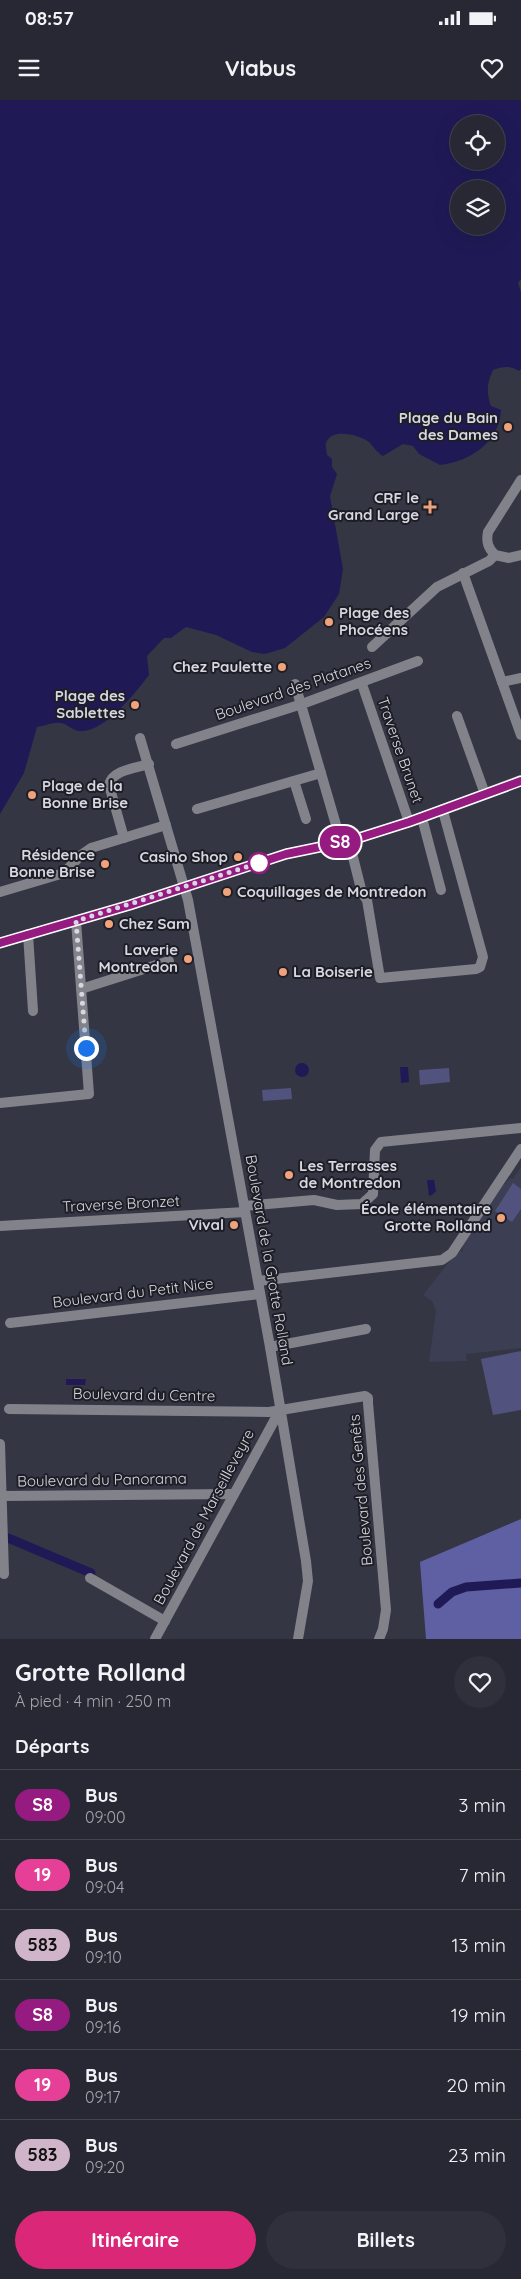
<!DOCTYPE html>
<html lang="fr">
<meta charset="utf-8">
<style>
:root{--surface:#272833;--page:#2f303b;--text:#f1f3f6;--muted:#a4a6ac;--line:#43444e;--accent:#db2777}
body{margin:0;font-family:Quicksand,sans-serif;background:var(--page);color:var(--text);height:100vh;display:flex;flex-direction:column;font-size:19px;white-space:nowrap}
*{box-sizing:border-box;margin:0}
p{font-size:16px;color:var(--muted)}
.icon{flex:none;width:28px;height:28px;fill:none;stroke:currentColor;stroke-width:2;stroke-linecap:round;stroke-linejoin:round}
.map{position:relative;height:1539px;overflow:hidden}
.details{display:flex;flex-direction:column;background:var(--surface);flex:1}
.details>*{flex:none}
.badge{padding:0 10px;border-radius:16px;font-size:18px;line-height:32px}
.fabs{position:absolute;left:450px;top:15px;display:grid;gap:10px}
.fabs a{display:grid;place-items:center;width:55px;height:55px;border-radius:50%;background:var(--surface);box-shadow:0 5px 20px #0002,0 0 0 1px var(--line);font-size:25px}
.you{position:absolute;width:25px;height:25px;margin:-12px;border:4px solid #fff;border-radius:50%;background:#1a73e8;box-shadow:0 0 0 8px #1a73e833}
.map>.badge{position:absolute;translate:-50% -50%;box-shadow:0 0 0 2px #fff}
h2{padding:0 15px;font-size:19px;line-height:45px}
.round{display:grid;place-items:center;flex:none;width:52px;height:52px;border-radius:26px;background:var(--page)}
.overview{display:flex;align-items:center;justify-content:space-between;height:85px;padding:0 15px}
h1{font-size:24px;font-weight:700;line-height:38px}
.cta{display:flex;gap:10px;margin-top:auto;padding:10px 15px}
.cta a{flex:1;height:58px;border-radius:30px;background:var(--accent);color:#fff;font-size:20px;font-weight:700;line-height:58px;text-align:center}
.cta a+a{background:var(--page);color:var(--text)}
ul{padding:0;list-style:none}
li{display:flex;align-items:center;gap:15px;height:70px;padding:0 15px;border-top:1px solid var(--line)}
li div{flex:1}
li b{display:block;font-size:19px}
li em{font-style:normal}
li .badge{min-width:55px;font-weight:700;text-align:center}
.status{display:flex;justify-content:space-between;align-items:center;height:35px;padding:0 25px;background:var(--surface);direction:ltr}
.status svg{height:14px;fill:currentColor}
header{display:flex;justify-content:space-between;align-items:center;height:65px;padding:0 15px;background:var(--surface);font-size:22px;font-weight:700}
.map>svg:first-child{display:block}
.built{fill:#3c3e53}
.green{fill:#51537e}
.forest{fill:#5f60a3}
.water{fill:#1f1a56;fill-rule:evenodd}
.lines{fill:none;stroke-linecap:round;stroke-linejoin:round}
.canal{stroke:#1f1a56;stroke-width:9}
.minor{stroke:#82828a;stroke-width:10}
.tertiary{stroke:#82828a;stroke-width:10}
.line-casing{stroke:#fff;stroke-width:11}
.line{stroke:#951b81;stroke-width:8}
.walk{stroke:#d6d7e1;stroke-width:5;stroke-dasharray:0 9}
.poi-dot{fill:#f0a27a;stroke:#1d1e25;stroke-width:2}
.stop-dot{fill:#fff;stroke:#951b81;stroke-width:2.5}
.labels{text-anchor:middle;stroke-width:4;stroke-linejoin:round;paint-order:stroke}
.poi-label{font-size:15px;font-weight:bold;fill:#d6d7e1;stroke:#1d1e25;text-anchor:end}
.street-label{font-size:15px;fill:#d6d7e1;stroke:#1d1e25}
</style>
<div class="status"><b>08:57</b><svg viewBox="0 0 49 12"><path d="M0 12V9h3v3zM5 12V6h3v6zM10 12V3h3v9zM15 12V0h3v12zM26 1h20v11H26zM47 4h2v5h-2z"/></svg></div>
<header><svg class="icon" aria-label="menu" viewBox="0 0 24 24"><path d="M4 6h16M4 12h16M4 18h16"/></svg>Viabus<svg class="icon" aria-label="heart" viewBox="0 0 24 24"><path d="M12 20l-8-8c-3-5 5-10 8-4 3-6 11-1 8 4z"/></svg></header>
<div class="map">
<svg width="521" height="1539" viewBox="0 0 521 1539">
<rect width="100%" height="100%" fill="#343644"/>
<polygon class="built" points="521,1067 521,1248 466,1254 467,1261 429,1262 436,1211 432,1201 423,1195 457,1152 463,1151 463,1145 499,1090 510,1078 513,1079"/>
<g class="green">
<polygon points="449,968 450,982 420,985 419,970"/>
<polygon points="291,988 292,999 263,1001 262,990"/>
<polygon points="513,1083 521,1089 521,1109 512,1122 495,1111"/>
<polygon points="521,1251 521,1310 493,1315 481,1259"/>
</g>
<polygon class="forest" points="521,1419 521,1539 426,1539 420,1462"/>
<g class="water">
<path d="M0 0H521V179L518 183 521 192V269L519 271C511 265 502 267 493 270 487 283 486 292 491 306L501 310C500 342 469 362 440 365L419 354 413 346 403 344 383 356C376 352 374 347 369 342 360 335 331 327 326 343 325 346 327 352 327 355L332 359V367L337 374 330 396 343 469 339 494 324 517 285 548 265 554 252 552 216 535 186 527 171 538H164L147 556 149 575C135 593 104 634 78 631 72 630 66 623 60 623 54 622 44 626 37 627L24 673 0 714ZM459 24H496V61H459ZM459 89H496V126H459Z"/>
<circle cx="302" cy="970" r="7"/>
<polygon points="400,967 408,967 409,982 401,983"/>
<polygon points="427,1080 434,1080 436,1091 432,1095 429,1096"/>
<polygon points="66,1279 86,1279 85,1285 66,1285"/>
</g>
<g class="lines">
<g class="canal">
<polyline points="8,1438 91,1473"/>
<polyline points="438,1504 452,1492 466,1487 521,1483"/>
</g>
<g class="minor">
<polyline points="463,473 521,635"/>
<polyline points="372,547 437,487 489,461 495,455"/>
<polyline points="502,582 521,578"/>
<polyline points="295,584 341,742"/>
<polyline points="363,587 409,722"/>
<polyline points="457,616 485,694"/>
<polyline points="140,638 188,800 270,1247 306,1461 308,1481 298,1539"/>
<polyline points="176,644 302,604 418,561"/>
<polyline points="294,681 306,719"/>
<polyline points="197,709 321,673"/>
<polyline points="422,718 441,790"/>
<path d="M124 738 109 685C112 670 136 668 149 664"/>
<polyline points="349,741 362,793 367,800 380,878 476,869 480,867 483,857 443,711"/>
<polyline points="0,792 64,773 81,755 91,748 166,725"/>
<polyline points="28,834 33,911"/>
<polyline points="81,889 169,861"/>
<polyline points="0,1003 89,994 76,821"/>
<polyline points="244,1106 314,1100 337,1105 362,1104 373,1094 375,1050 381,1042 521,1028"/>
<polyline points="0,1126 245,1112"/>
<polyline points="258,1181 442,1160 452,1153 521,1049"/>
<polyline points="10,1223 260,1194"/>
<polyline points="270,1247 366,1229"/>
<polyline points="9,1309 269,1312 365,1296 368,1298 368,1303 386,1510 383,1529 379,1539"/>
<polyline points="0,1344 4,1474"/>
<polyline points="2,1396 233,1394"/>
<polyline points="90,1478 165,1521"/>
<polyline points="155,1539 280,1310"/>
</g>
<g class="tertiary">
<path d="M521 380 488 432C486 442 488 448 495 455L509 458 521 455"/>
<polyline points="0,843 130,805 286,754 349,741 409,722 521,680"/>
</g>
</g>
<g class="lines">
<g class="line-casing">
<polyline id="line" points="0,843 130,805 286,754 349,741 409,722 521,681"/>
</g>
<use href="#line" class="line"/>
<polyline class="walk" points="86,948 76,821 259,763"/>
</g>
<g class="poi-dot">
<circle cx="508" cy="327" r="5"/>
<path d="M427.5 399.5h5v5h5v5h-5v5h-5v-5h-5v-5h5z"/>
<circle cx="329" cy="522" r="5"/>
<circle cx="282" cy="567" r="5"/>
<circle cx="135" cy="605" r="5"/>
<circle cx="32" cy="695" r="5"/>
<circle cx="238" cy="757" r="5"/>
<circle cx="105" cy="764" r="5"/>
<circle cx="227" cy="792" r="5"/>
<circle cx="109" cy="824" r="5"/>
<circle cx="188" cy="859" r="5"/>
<circle cx="283" cy="872" r="5"/>
<circle cx="289" cy="1075" r="5"/>
<circle cx="501" cy="1118" r="5"/>
<circle cx="234" cy="1125" r="5"/>
</g>
<circle class="stop-dot" cx="259" cy="763" r="10"/>
<g class="labels">
<g class="poi-label">
<text x="498" y="323">Plage du Bain<tspan x="498" dy="17">des Dames</tspan></text>
<text x="419" y="403">CRF le<tspan x="419" dy="17">Grand Large</tspan></text>
<text x="339" y="518" text-anchor="start">Plage des<tspan x="339" dy="17">Phocéens</tspan></text>
<text x="272" y="572">Chez Paulette</text>
<text x="125" y="601">Plage des<tspan x="125" dy="17">Sablettes</tspan></text>
<text x="42" y="691" text-anchor="start">Plage de la<tspan x="42" dy="17">Bonne Brise</tspan></text>
<text x="95" y="760">Résidence<tspan x="95" dy="17">Bonne Brise</tspan></text>
<text x="228" y="762">Casino Shop</text>
<text x="237" y="797" text-anchor="start">Coquillages de Montredon</text>
<text x="119" y="829" text-anchor="start">Chez Sam</text>
<text x="178" y="855">Laverie<tspan x="178" dy="17">Montredon</tspan></text>
<text x="293" y="877" text-anchor="start">La Boiserie</text>
<text x="299" y="1071" text-anchor="start">Les Terrasses<tspan x="299" dy="17">de Montredon</tspan></text>
<text x="491" y="1114">École élémentaire<tspan x="491" dy="17">Grotte Rolland</tspan></text>
<text x="224" y="1130">Vival</text>
</g>
<g class="street-label">
<text transform="translate(293 589) rotate(-19)" y="5">Boulevard des Platanes</text>
<text transform="translate(400 650) rotate(71)" y="5">Traverse Brunet</text>
<text transform="translate(121 1104) rotate(-3)" y="5">Traverse Bronzet</text>
<text transform="translate(269 1160) rotate(80)" y="5">Boulevard de la Grotte Rolland</text>
<text transform="translate(133 1193) rotate(-7)" y="5">Boulevard du Petit Nice</text>
<text transform="translate(144 1295) rotate(1)" y="5">Boulevard du Centre</text>
<text transform="translate(102 1380) rotate(-1)" y="5">Boulevard du Panorama</text>
<text transform="translate(361 1390) rotate(-95)" y="5">Boulevard des Genêts</text>
<text transform="translate(204 1417) rotate(-62)" y="5">Boulevard de Marseilleveyre</text>
</g>
</g>
</svg>
<div class="fabs">
<a><svg class="icon" aria-label="locate" viewBox="0 0 24 24"><circle cx="12" cy="12" r="6"/><path d="M12 2v4M12 18v4M2 12h4M18 12h4"/></svg></a>
<a><svg class="icon" aria-label="layers" viewBox="0 0 24 24"><path d="M12 4l9 5-9 5-9-5zM3 14l9 5 9-5"/></svg></a>
</div>
<div class="you" style="left:86px;top:948px"></div>
<b class="badge" style="left:340px;top:742px;background:#951b81;color:#fff">S8</b>
</div>
<section class="details">
<div class="overview"><div><h1>Grotte Rolland</h1><p>À pied · 4 min · 250 m</p></div><a class="round"><svg class="icon" aria-label="heart" viewBox="0 0 24 24"><path d="M12 20l-8-8c-3-5 5-10 8-4 3-6 11-1 8 4z"/></svg></a></div>
<h2>Départs</h2>
<ul>
<li><span class="badge" style="background:#951b81;color:#fff">S8</span><div><b>Bus</b><p>09:00</p></div><em>3 min</em></li>
<li><span class="badge" style="background:#e53f97;color:#fff">19</span><div><b>Bus</b><p>09:04</p></div><em>7 min</em></li>
<li><span class="badge" style="background:#d0b4ca;color:#111">583</span><div><b>Bus</b><p>09:10</p></div><em>13 min</em></li>
<li><span class="badge" style="background:#951b81;color:#fff">S8</span><div><b>Bus</b><p>09:16</p></div><em>19 min</em></li>
<li><span class="badge" style="background:#e53f97;color:#fff">19</span><div><b>Bus</b><p>09:17</p></div><em>20 min</em></li>
<li><span class="badge" style="background:#d0b4ca;color:#111">583</span><div><b>Bus</b><p>09:20</p></div><em>23 min</em></li>
</ul>
<div class="cta"><a>Itinéraire</a><a>Billets</a></div>
</section>
